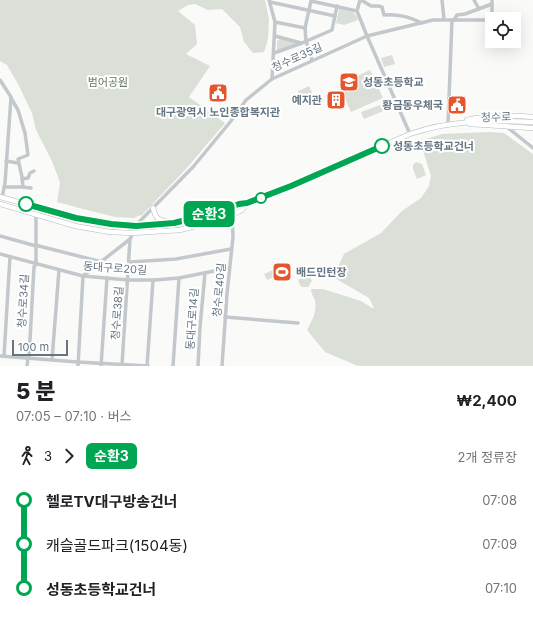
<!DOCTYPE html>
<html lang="ko">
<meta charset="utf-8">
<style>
:root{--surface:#fff;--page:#f2f2f2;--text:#202124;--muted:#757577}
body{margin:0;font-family:Inter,"Noto Sans KR",sans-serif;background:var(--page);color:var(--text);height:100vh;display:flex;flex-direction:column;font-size:15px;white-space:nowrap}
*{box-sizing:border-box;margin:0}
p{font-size:13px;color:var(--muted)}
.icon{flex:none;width:22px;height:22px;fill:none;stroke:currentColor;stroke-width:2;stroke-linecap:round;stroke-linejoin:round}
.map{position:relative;height:366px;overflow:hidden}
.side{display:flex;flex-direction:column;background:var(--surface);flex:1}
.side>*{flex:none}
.badge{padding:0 8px;border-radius:6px;font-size:14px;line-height:26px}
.fabs{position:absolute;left:485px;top:12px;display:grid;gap:8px}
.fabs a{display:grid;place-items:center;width:36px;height:36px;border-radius:0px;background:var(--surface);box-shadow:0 4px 16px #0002;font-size:20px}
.scale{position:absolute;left:12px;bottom:10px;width:56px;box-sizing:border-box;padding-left:4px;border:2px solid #657683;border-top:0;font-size:11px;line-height:14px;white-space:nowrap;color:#657683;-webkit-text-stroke:3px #fff;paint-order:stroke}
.map>.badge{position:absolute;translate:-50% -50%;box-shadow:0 0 0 2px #fff}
.legs{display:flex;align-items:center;gap:6px;height:44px;padding:0 16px;font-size:13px}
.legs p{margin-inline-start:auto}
.headline{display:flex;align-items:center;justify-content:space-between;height:68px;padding:0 16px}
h1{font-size:22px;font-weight:800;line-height:30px}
ul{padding:0 16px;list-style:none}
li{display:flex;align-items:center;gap:14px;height:44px;font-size:15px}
li i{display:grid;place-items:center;width:6px;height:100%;margin:0 5px;background:currentColor}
li i::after{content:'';width:10px;height:10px;margin:-5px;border:3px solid;border-radius:50%;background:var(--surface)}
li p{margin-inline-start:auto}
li:first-child i{background:linear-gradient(#0000 50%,currentColor 0)}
li:last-child i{background:linear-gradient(currentColor 50%,#0000 0)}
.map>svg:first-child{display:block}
.green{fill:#dadfd7}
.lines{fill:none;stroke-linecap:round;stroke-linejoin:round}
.secondary-casing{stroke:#b3babf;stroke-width:5.5}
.minor{stroke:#c3c8cc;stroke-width:3.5}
.secondary{stroke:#fff;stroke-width:4.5}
.line-1-casing{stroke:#fff;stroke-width:9}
.line-1{stroke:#00a651;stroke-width:6}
.stop-1-dot{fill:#fff;stroke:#00a651;stroke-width:2}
.labels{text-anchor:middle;stroke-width:4;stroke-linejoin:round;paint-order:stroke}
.street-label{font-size:11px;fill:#657683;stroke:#fff}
.park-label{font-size:11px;fill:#687a64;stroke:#fff}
.poi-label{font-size:11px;font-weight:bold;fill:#657683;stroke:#fff;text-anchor:start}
.stop-label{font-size:11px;font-weight:bold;fill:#657683;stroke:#fff;text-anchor:start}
</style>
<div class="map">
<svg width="533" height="366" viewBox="0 0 533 366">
<rect width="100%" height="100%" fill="#fafaf8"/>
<g class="green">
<polygon points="0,0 265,0 269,19 268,39 264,52 253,53 244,42 240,27 222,9 208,10 195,4 188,5 178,11 184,16 195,25 197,44 186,54 210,66 189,97 225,123 186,169 142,215 138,216 134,218 115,217 87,210 57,202 60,183 57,174 51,159 36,130 32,113 18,84 7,65 0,61"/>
<polygon points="339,9 353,12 356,15 358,20 344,25 336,23"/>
<polygon points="280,39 299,43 277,51 277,41"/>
<polygon points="392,55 395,64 384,67 381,58"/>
<polygon points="370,70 383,98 351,112 339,84"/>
<polygon points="309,86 315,99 303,104 298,91"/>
<polygon points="380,105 383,111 364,119 361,112"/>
<path d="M490 132 504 133 533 154V366H358L325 352 307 330C312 320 317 313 315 301 314 297 311 294 311 289H323L361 301 372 308H374L369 298 333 277 344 254 381 233 402 211 421 198 429 186 431 176 420 141 442 134Z"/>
<polygon points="416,162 422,164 426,175 417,179 413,169 413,165"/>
<polygon points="273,270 276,276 267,280 264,274"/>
<polygon points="308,274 312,281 308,287 302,287 300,285 298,280"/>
</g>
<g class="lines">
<g class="secondary-casing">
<g id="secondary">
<path d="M467 120C486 115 514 115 533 117"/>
<polyline points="470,124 533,128"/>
<path d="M0 197 76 218 111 224 136 226 174 223 202 216 239 204 247 203 291 186 410 134C450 120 491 120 533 122"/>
<polyline points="0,204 75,226 110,232 133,233 180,230 203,224 232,215 242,210 247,203"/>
<path d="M153 208C156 219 158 220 168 222"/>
</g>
</g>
<g class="minor">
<polyline points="269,0 275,22 272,79"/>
<polyline points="360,0 357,11 367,36 410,134"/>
<path d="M361 0 371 6H378L382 7 384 15C399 14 409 17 422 23"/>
<polyline points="442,0 444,19"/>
<polyline points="474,0 479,9"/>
<polyline points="492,0 492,19"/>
<polyline points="270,2 335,16"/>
<polyline points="454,20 457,15 465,14 492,4"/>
<polyline points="275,22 305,28"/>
<polyline points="275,36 301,43"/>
<polyline points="274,53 302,43 332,30 337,6"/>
<polyline points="312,60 306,41 305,28 311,1 357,11"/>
<polyline points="0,80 11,97 5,183 2,198"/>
<polyline points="11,98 18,110 25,133 28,155 18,159 22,177 23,187"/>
<polyline points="448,124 452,20"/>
<polyline points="507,127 533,148"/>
<polyline points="6,161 18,163"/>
<polyline points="22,179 28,178 30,173 34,171"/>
<polyline points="4,187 23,187 31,188"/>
<polyline points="0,236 36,246"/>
<polyline points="35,245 102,262"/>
<polyline points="0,254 83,276 128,280 155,280 179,278 229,268"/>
<polyline points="130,262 176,259 231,249"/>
<polyline points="225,317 298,323"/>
<polyline points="0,356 78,362 148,366"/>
<polyline points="4,356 10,257"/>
<polyline points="29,358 34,267 36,264 36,214"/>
<polyline points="52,360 59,270"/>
<polyline points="122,365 130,239"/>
<polyline points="27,366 28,358"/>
<polyline points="78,366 83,276 130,239 138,223 193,167 231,121 246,100 272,79 367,36 433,20 492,20"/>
<polyline points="101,366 107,278"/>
<polyline points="147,366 153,280"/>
<polyline points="173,366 179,278"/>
<polyline points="198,366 200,327 205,273"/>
<polyline points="222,366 227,294 233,237 232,215"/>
</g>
<use href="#secondary" class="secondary"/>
</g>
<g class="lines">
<g class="line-1-casing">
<polyline id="line-1" points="26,204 76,218 111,224 136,226 174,223 202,216 239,204 247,203 291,186 382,146"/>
</g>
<use href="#line-1" class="line-1"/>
</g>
<defs>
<g id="school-square" transform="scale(1)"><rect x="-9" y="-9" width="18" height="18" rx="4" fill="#e4572e" stroke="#fff"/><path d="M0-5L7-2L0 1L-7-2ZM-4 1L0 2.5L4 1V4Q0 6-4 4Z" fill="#fff"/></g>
<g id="civic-square" transform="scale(1)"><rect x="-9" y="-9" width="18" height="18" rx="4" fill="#e4572e" stroke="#fff"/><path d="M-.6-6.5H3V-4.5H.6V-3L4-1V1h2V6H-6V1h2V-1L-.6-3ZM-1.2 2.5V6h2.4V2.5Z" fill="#fff"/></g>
<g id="building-square" transform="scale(1)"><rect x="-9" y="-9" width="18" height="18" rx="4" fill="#e4572e" stroke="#fff"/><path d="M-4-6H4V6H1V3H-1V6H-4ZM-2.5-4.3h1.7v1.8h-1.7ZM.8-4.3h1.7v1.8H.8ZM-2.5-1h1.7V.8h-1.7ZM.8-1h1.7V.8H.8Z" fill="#fff"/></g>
<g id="stadium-square" transform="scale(1)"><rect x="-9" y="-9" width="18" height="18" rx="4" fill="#e4572e" stroke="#fff"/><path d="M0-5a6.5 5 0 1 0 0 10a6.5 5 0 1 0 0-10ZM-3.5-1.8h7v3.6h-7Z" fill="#fff"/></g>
</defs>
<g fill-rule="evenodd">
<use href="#school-square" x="349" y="82"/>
<use href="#civic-square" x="218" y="93"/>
<use href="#building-square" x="336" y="100"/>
<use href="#civic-square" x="457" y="105"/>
<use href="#stadium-square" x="282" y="272"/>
</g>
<g class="stop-1-dot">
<circle cx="382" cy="146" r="7"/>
<circle cx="261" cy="198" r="5"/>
<circle cx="26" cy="204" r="7"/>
</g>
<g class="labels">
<g class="street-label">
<text transform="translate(297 57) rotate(-24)" y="4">청수로35길</text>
<text transform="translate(496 117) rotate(-2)" y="4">청수로</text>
<text transform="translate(115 268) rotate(4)" y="4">동대구로20길</text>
<text transform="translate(219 290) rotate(-85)" y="4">청수로40길</text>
<text transform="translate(23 301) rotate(-87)" y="4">청수로34길</text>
<text transform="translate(117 313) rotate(-86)" y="4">청수로38길</text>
<text transform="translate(192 319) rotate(-86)" y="4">동대구로14길</text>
</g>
<g class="park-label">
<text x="108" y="86">범어공원</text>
</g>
<g class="poi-label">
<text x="363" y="86">성동초등학교</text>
<text x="322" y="104" text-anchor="end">예지관</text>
<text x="443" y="109" text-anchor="end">황금동우체국</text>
<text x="218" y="116" text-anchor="middle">대구광역시 노인종합복지관</text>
<text x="296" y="276">배드민턴장</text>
</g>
<g class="stop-label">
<text x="393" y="150">성동초등학교건너</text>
</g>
</g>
</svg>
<div class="fabs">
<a><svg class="icon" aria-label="locate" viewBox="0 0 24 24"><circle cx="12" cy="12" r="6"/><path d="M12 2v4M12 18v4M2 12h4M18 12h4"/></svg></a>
</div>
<div class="scale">100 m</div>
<b class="badge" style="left:209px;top:214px;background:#00a651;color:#fff">순환3</b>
</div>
<section class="side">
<div class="headline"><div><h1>5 분</h1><p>07:05 – 07:10 · 버스</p></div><b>₩2,400</b></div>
<div class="legs"><svg class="icon" aria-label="walk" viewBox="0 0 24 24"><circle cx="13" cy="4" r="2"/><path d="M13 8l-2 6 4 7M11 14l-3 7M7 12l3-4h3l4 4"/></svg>3<svg class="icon" aria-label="forward" viewBox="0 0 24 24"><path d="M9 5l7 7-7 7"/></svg><b class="badge" style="background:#00a651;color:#fff">순환3</b><p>2개 정류장</p></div>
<ul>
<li><i style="color:#00a651"></i><b>헬로TV대구방송건너</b><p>07:08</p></li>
<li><i style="color:#00a651"></i><span>캐슬골드파크(1504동)</span><p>07:09</p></li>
<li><i style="color:#00a651"></i><b>성동초등학교건너</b><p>07:10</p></li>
</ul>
</section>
